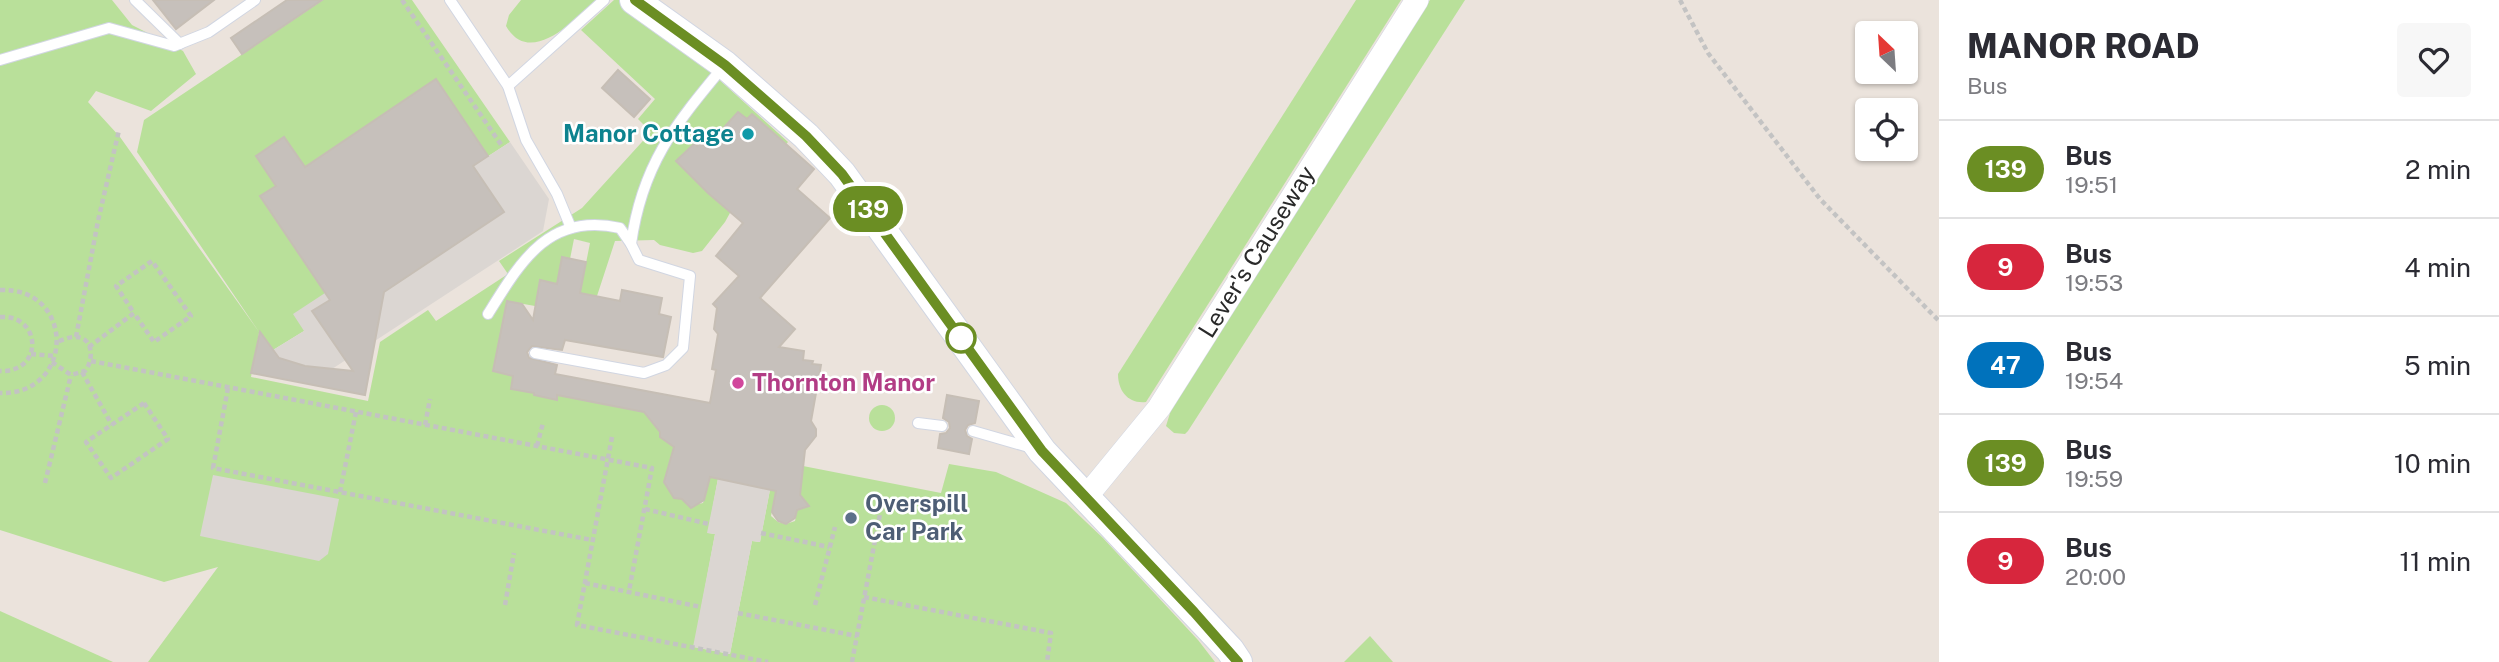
<!DOCTYPE html>
<style>
:root{--surface:#fff;--page:#f7f7f7;--text:#2b2b33;--muted:#7c7c81;--line:#e1e1e2}
body{margin:0;font-family:"Public Sans",sans-serif;background:var(--page);color:var(--text);height:100vh;display:flex;flex-direction:column;font-size:26px;white-space:nowrap}
*{box-sizing:border-box;margin:0}
p{font-size:23px;color:var(--muted)}
.icon{flex:none;width:38px;height:38px;fill:none;stroke:currentColor;stroke-width:2;stroke-linecap:round;stroke-linejoin:round}
.map{position:relative;flex:1;overflow:hidden}
.side{display:flex;flex-direction:column;background:var(--surface);width:560px}
.side>*{flex:none}
.badge{padding:0 14px;border-radius:23px;font-size:24px;line-height:46px}
.needle{width:46px;rotate:335deg}
.tools{position:absolute;left:1855px;top:21px;display:grid;gap:14px}
.tools a{display:grid;place-items:center;width:63px;height:63px;border-radius:7px;background:var(--surface);box-shadow:0 2px 5px #0004;font-size:35px}
.map>.badge{position:absolute;translate:-50% -50%;box-shadow:0 0 0 4px #fff}
.round{display:grid;place-items:center;flex:none;width:74px;height:74px;border-radius:7px;background:var(--page)}
.overview{display:flex;align-items:center;justify-content:space-between;height:119px;padding:0 28px}
h1{font-size:33px;font-weight:800;line-height:52px}
ul{padding:0;list-style:none}
li{display:flex;align-items:center;gap:21px;height:98px;padding:0 28px;border-top:2px solid var(--line)}
li div{flex:1}
li b{display:block;font-size:26px}
li em{font-style:normal}
li .badge{min-width:77px;font-weight:700;text-align:center}
main{display:flex;flex:1;min-height:0}
.map>svg:first-child{display:block}
.green{fill:#b9e09a}
.plaza{fill:#dbd6d2}
.building{fill:#c6c0bb;stroke:#c6beb5;stroke-width:2}
.lines{fill:none;stroke-linecap:round;stroke-linejoin:round}
.service-casing{stroke:#d1d6e2;stroke-width:12}
.minor-casing{stroke:#d1d6e2;stroke-width:24}
.tertiary-casing{stroke:#d1d6e2;stroke-width:30}
.path{stroke:#c3c3c3;stroke-width:4.5;stroke-dasharray:5 3.5;stroke-linecap:butt}
.service{stroke:#fff;stroke-width:10}
.minor{stroke:#fff;stroke-width:23}
.tertiary{stroke:#fff;stroke-width:28}
.line-casing{stroke:#fff;stroke-width:16}
.line{stroke:#6b8e23;stroke-width:10}
.culture-dot{fill:#0f9aa8;stroke:#fff;stroke-width:2.5}
.stop-dot{fill:#fff;stroke:#6b8e23;stroke-width:3.5}
.hotel-dot{fill:#d1479c;stroke:#fff;stroke-width:2.5}
.service-dot{fill:#5c6f8a;stroke:#fff;stroke-width:2.5}
.labels{text-anchor:middle;stroke-width:5;stroke-linejoin:round;paint-order:stroke}
.culture-label{font-size:24px;font-weight:bold;fill:#0d838f;stroke:#fff;text-anchor:end}
.street-label{font-size:24px;fill:#292929;stroke:#fff}
.hotel-label{font-size:24px;font-weight:bold;fill:#b23c85;stroke:#fff;text-anchor:start}
.service-label{font-size:24px;font-weight:bold;fill:#4e5e75;stroke:#fff;text-anchor:start}
</style>
<main>
<div class="map">
<svg width="1939" height="662" viewBox="0 0 1939 662">
<rect width="100%" height="100%" fill="#ebe3dc"/>
<g class="green">
<polygon points="0,0 112,0 132,25 183,51 196,74 151,111 96,91 88,102 120,137 259,332 137,152 144,120 323,0 412,0 510,142 473,166 504,212 326,332 325,293 304,331 273,350 259,333 251,377 368,401 380,342 428,310 436,321 508,274 499,261 582,208 651,132 638,119 655,99 581,30 614,0 621,0 692,55 788,142 736,202 725,222 702,251 693,253 660,245 654,240 615,241 597,296 593,316 576,313 590,243 574,239 570,259 557,284 541,281 535,306 507,301 493,371 513,376 511,389 534,393 535,395 556,399 557,395 652,413 660,426 660,437 670,444 687,447 674,497 682,499 689,506 703,503 711,472 719,473 708,533 715,534 694,647 730,654 752,541 760,542 773,474 779,476 771,516 778,522 786,524 795,521 797,510 804,508 805,502 800,495 803,466 941,493 949,464 996,472 1066,503 1103,538 1198,640 1215,662 148,662 218,567 164,582 0,530"/>
<path d="M521 0H596C576 19 530 68 506 26L509 15Z"/>
<path d="M1356 0H1401L1146 402C1128 404 1118 391 1118 374Z"/>
<polygon points="1430,0 1465,0 1188,431 1185,434 1174,433 1166,426 1171,410"/>
<circle cx="882" cy="418" r="13"/>
<polygon points="0,611 113,662 0,662"/>
<polygon points="1370,636 1393,662 1344,662"/>
</g>
<g class="plaza">
<polygon points="510,142 549,199 543,231 332,369 305,366 279,358 273,350 304,331 293,314 325,293 330,300 313,312 326,331 504,212 473,166"/>
<polygon points="721,464 737,483 744,484 773,474 760,542 752,541 730,654 693,647 715,534 707,533"/>
<polygon points="213,475 339,499 328,554 319,561 200,536"/>
</g>
<g class="building">
<polygon points="153,0 214,0 176,29"/>
<polygon points="287,0 322,0 242,54 231,38"/>
<polygon points="618,70 650,99 634,117 602,88"/>
<polygon points="436,79 488,156 473,166 504,212 384,292 365,395 251,373 260,332 279,358 305,366 353,371 312,311 330,300 260,196 276,186 256,156 284,137 305,167"/>
<polygon points="738,112 747,119 752,114 814,169 797,189 830,218 760,298 795,329 779,347 804,351 803,360 813,361 812,364 821,365 811,421 816,429 816,436 805,450 800,495 809,506 797,510 795,518 786,524 778,521 772,512 776,491 710,477 704,500 691,508 682,499 674,498 664,482 674,447 660,437 660,432 644,412 557,395 557,400 534,395 534,393 511,389 513,376 493,371 507,301 522,304 533,320 540,280 557,284 562,257 586,262 580,293 620,301 622,290 662,298 659,314 671,317 663,357 565,340 562,350 532,346 527,352 529,358 557,365 555,374 710,403 716,370 712,369 718,334 714,329 717,308 713,304 739,276 716,256 743,223 708,193 676,161 695,143 697,146 700,142 706,147"/>
<polygon points="947,395 979,401 975,423 968,425 965,430 967,436 972,439 969,454 938,448 940,434 946,433 950,428 949,422 943,418"/>
</g>
<g class="lines">
<g class="service-casing">
<g id="service">
<polyline points="135,0 180,44"/>
<polyline points="450,0 508,86 526,140 557,194 571,228"/>
<polyline points="0,60 109,28 174,46 209,32 255,0"/>
<polyline points="508,86 604,0"/>
<path d="M631 244C642 165 674 126 723 67"/>
<path d="M488 314C521 261 549 212 620 228L631 244 639 260 690 276 683 348 666 365 644 373 535 353"/>
<polyline points="918,423 942,426"/>
<polyline points="973,431 1032,448"/>
</g>
</g>
<g class="minor-casing">
<polyline id="minor" points="1086,497 1159,408 1417,0"/>
</g>
<g class="tertiary-casing">
<polyline id="tertiary" points="634,0 725,65 806,136 842,174 1042,451 1230,650 1238,662"/>
</g>
<g class="path">
<polyline points="402,0 502,146"/>
<polyline points="1680,0 1708,53 1820,199 1939,321"/>
<path d="M0 290C76 287 75 395 0 393"/>
<path d="M0 317C42 314 44 373 0 371"/>
<polyline points="76,337 98,221 119,130"/>
<polyline points="89,347 134,313 116,286 152,261 191,316 154,342 134,313"/>
<polyline points="31,354 55,356"/>
<polyline points="91,361 652,468 629,591"/>
<path d="M52 362 71 375 85 371C94 360 94 336 74 337 69 337 62 340 57 342"/>
<polyline points="82,372 112,425"/>
<polyline points="228,388 213,468 592,540"/>
<polygon points="144,403 168,439 111,478 86,442"/>
<polyline points="425,425 430,399"/>
<polyline points="612,437 577,625 768,662"/>
<polyline points="537,446 543,423"/>
<polyline points="45,483 71,375"/>
<polyline points="340,492 356,412"/>
<polyline points="645,509 709,524"/>
<polyline points="761,533 829,547"/>
<polyline points="585,583 701,607"/>
<polyline points="864,597 1051,633 1047,662"/>
<polyline points="505,605 514,553"/>
<polyline points="815,605 835,527"/>
<polyline points="738,613 857,636"/>
<polyline points="852,662 880,514"/>
</g>
<use href="#service" class="service"/>
<use href="#minor" class="minor"/>
<use href="#tertiary" class="tertiary"/>
</g>
<g class="lines">
<g class="line-casing">
<polyline id="line" points="635,0 725,65 806,136 842,174 1042,451 1194,612 1238,662"/>
</g>
<use href="#line" class="line"/>
</g>
<circle class="culture-dot" cx="748" cy="134" r="7"/>
<circle class="stop-dot" cx="961" cy="338" r="14"/>
<circle class="hotel-dot" cx="738" cy="383" r="7"/>
<circle class="service-dot" cx="851" cy="518" r="7"/>
<g class="labels">
<g class="culture-label">
<text x="734" y="142">Manor Cottage</text>
</g>
<g class="street-label">
<text transform="translate(1257 252) rotate(-58)" y="8">Lever's Causeway</text>
</g>
<g class="hotel-label">
<text x="752" y="391">Thornton Manor</text>
</g>
<g class="service-label">
<text x="865" y="512">Overspill<tspan x="865" dy="28">Car Park</tspan></text>
</g>
</g>
</svg>
<div class="tools">
<a><svg class="needle" viewBox="-14 -14 28 28"><path d="M0-13l5 13h-10z" fill="#e53935"/><path d="M0 13l5-13h-10z" fill="#7c7c81"/></svg></a>
<a><svg class="icon" aria-label="locate" viewBox="0 0 24 24"><circle cx="12" cy="12" r="6"/><path d="M12 2v4M12 18v4M2 12h4M18 12h4"/></svg></a>
</div>
<b class="badge" style="left:868px;top:209px;background:#6b8e23;color:#fff">139</b>
</div>
<section class="side">
<div class="overview"><div><h1>MANOR ROAD</h1><p>Bus</p></div><a class="round"><svg class="icon" aria-label="heart" viewBox="0 0 24 24"><path d="M12 20l-8-8c-3-5 5-10 8-4 3-6 11-1 8 4z"/></svg></a></div>
<ul>
<li><span class="badge" style="background:#6b8e23;color:#fff">139</span><div><b>Bus</b><p>19:51</p></div><em>2 min</em></li>
<li><span class="badge" style="background:#d7263d;color:#fff">9</span><div><b>Bus</b><p>19:53</p></div><em>4 min</em></li>
<li><span class="badge" style="background:#0072bc;color:#fff">47</span><div><b>Bus</b><p>19:54</p></div><em>5 min</em></li>
<li><span class="badge" style="background:#6b8e23;color:#fff">139</span><div><b>Bus</b><p>19:59</p></div><em>10 min</em></li>
<li><span class="badge" style="background:#d7263d;color:#fff">9</span><div><b>Bus</b><p>20:00</p></div><em>11 min</em></li>
</ul>
</section>
</main>
